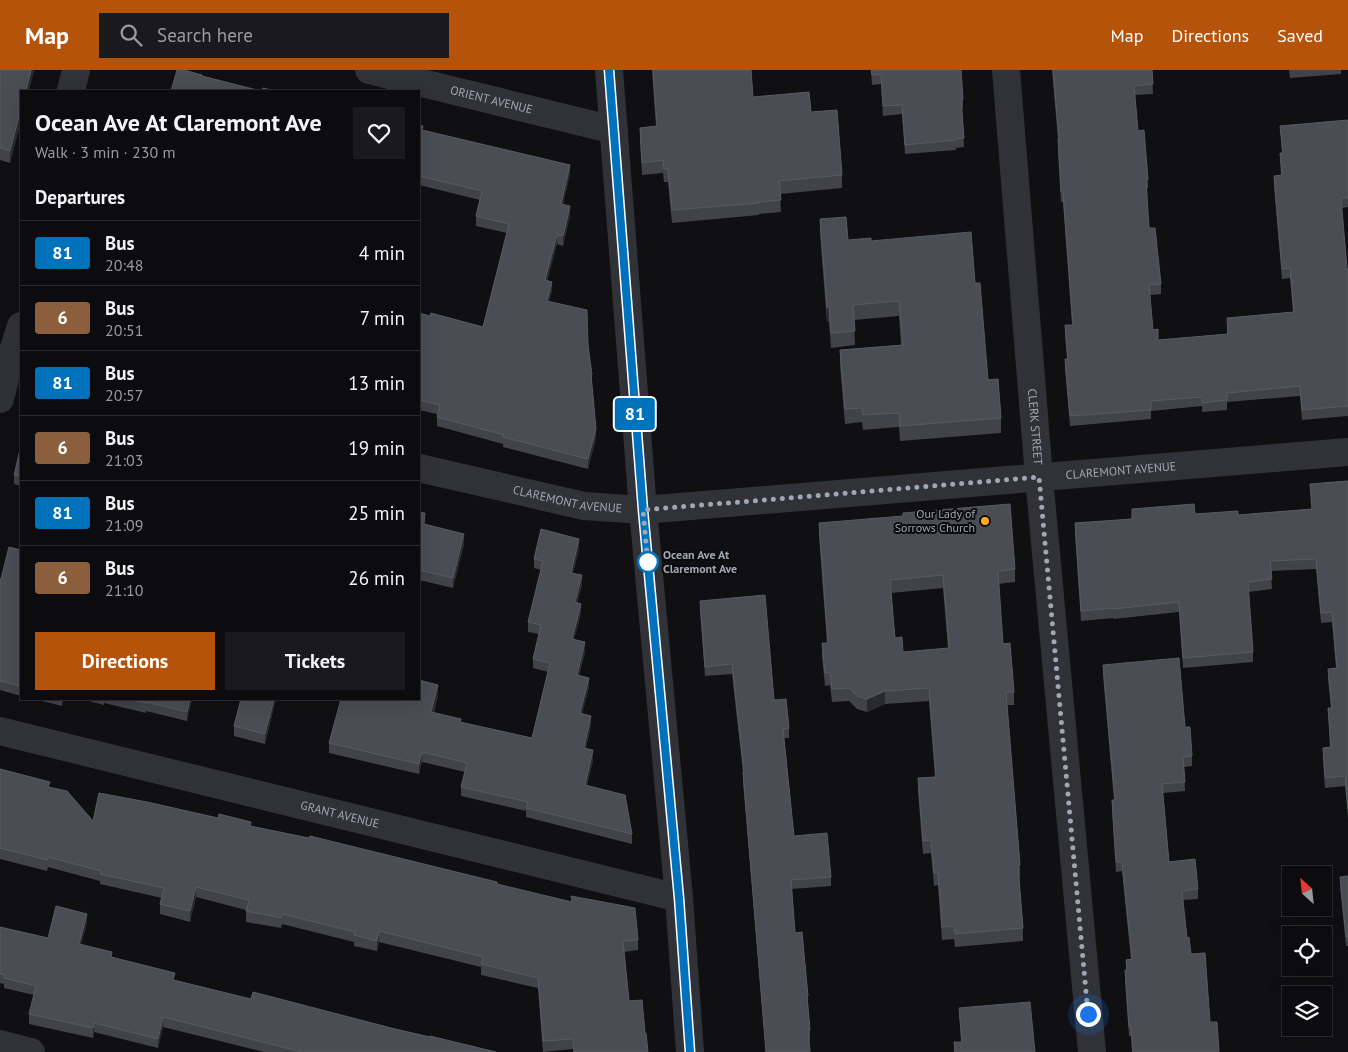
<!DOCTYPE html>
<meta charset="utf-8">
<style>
:root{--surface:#0c0c0e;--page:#1a1a1c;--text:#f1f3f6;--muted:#9a9b9e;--line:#2c2c2e;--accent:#b45309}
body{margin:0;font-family:"PT Sans",sans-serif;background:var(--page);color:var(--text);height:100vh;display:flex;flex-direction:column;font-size:19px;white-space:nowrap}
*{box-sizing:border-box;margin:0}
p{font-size:16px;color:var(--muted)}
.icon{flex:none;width:28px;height:28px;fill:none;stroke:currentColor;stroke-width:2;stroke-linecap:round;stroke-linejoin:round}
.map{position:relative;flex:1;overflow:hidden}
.panel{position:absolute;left:20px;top:20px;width:400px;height:610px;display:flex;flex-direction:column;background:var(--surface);border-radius:0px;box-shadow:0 5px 20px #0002,0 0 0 1px var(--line)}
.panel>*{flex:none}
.badge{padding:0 10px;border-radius:4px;font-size:18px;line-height:32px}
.needle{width:32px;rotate:333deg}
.tools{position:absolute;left:1282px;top:796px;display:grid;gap:10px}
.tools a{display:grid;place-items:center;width:50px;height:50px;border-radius:0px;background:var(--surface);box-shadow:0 5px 20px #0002,0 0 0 1px var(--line);font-size:25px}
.you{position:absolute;width:25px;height:25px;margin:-12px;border:4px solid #fff;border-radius:50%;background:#1a73e8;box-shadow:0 0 0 8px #1a73e833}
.map>.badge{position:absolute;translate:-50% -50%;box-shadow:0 0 0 2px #fff}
h2{padding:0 15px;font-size:19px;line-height:45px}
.round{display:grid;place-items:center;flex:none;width:52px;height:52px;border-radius:0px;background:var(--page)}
.head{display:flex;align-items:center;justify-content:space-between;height:85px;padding:0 15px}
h1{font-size:24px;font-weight:600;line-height:38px}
.cta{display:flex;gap:10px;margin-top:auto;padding:10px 15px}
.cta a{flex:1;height:58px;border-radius:0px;background:var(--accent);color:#fff;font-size:20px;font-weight:600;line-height:58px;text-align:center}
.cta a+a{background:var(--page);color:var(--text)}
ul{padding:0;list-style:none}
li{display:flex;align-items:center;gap:15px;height:65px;padding:0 15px;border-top:1px solid var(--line)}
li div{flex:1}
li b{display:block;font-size:19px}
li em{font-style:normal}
li .badge{min-width:55px;font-weight:700;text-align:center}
header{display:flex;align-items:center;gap:30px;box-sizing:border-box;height:70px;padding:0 25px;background:var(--accent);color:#fff}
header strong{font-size:24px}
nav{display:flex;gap:28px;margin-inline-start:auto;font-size:18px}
.search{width:350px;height:45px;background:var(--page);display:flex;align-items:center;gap:12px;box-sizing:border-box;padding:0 18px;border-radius:0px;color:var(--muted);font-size:19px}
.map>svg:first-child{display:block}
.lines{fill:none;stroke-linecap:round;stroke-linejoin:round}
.minor{stroke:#313237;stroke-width:28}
.wall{fill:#414348;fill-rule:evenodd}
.shaded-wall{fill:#292a2e}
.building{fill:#4b4d54;stroke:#595b63;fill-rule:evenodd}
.line-casing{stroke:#fff;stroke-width:11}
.line{stroke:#0072bc;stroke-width:8}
.walk{stroke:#a0a7b4;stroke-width:5;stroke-dasharray:0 9}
.poi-dot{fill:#ffab1b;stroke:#0b0b0d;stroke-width:2}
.stop-dot{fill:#fff;stroke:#0072bc;stroke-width:2.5}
.labels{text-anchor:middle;stroke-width:4;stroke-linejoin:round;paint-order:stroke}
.street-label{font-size:12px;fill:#a0a7b4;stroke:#0b0b0d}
.poi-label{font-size:12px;fill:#a0a7b4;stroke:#0b0b0d;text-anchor:end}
.stop-label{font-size:12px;font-weight:bold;fill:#a0a7b4;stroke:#0b0b0d;text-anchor:start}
</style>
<header>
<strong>Map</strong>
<div class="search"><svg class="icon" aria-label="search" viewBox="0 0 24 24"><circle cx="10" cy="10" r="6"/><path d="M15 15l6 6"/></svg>Search here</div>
<nav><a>Map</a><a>Directions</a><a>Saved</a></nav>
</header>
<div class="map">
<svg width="1348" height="982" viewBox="0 0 1348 982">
<rect width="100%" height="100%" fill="#101012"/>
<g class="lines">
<g class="minor">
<path id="s1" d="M369 0 614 60"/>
<polyline points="609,0 643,440 679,828 690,982"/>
<path id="s2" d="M1006 0 1039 407 1092 982"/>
<polyline points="71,21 76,0"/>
<polyline points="0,329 7,300 21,256"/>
<path id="s3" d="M419 398 584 436 643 440 1348 382"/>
<path id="s4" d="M0 661 679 828"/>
<polyline points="0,974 31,982"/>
</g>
</g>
<g class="wall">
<polygon points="0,0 34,0 10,93 0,90"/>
<polygon points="652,0 751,0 753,27 811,42 842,105 842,118 780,124 781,142 759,144 759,145 672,153 668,112 664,112 663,103 642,105 640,70 640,58 656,56"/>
<polygon points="871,0 954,0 963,29 963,39 962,39 964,77 956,78 956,80 905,84 902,44 883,46 881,14 872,15"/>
<polygon points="1052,0 1152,0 1153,24 1135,25 1138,61 1148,109 1148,118 1146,118 1149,158 1161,214 1161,224 1150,225 1153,260 1158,270 1227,264 1227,248 1293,242 1290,208 1282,209 1274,116 1274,106 1281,105 1280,83 1282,83 1280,56 1348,50 1348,137 1342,138 1347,199 1348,199 1348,346 1302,350 1300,326 1227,332 1227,340 1202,342 1202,336 1151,341 1151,349 1070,356 1065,299 1065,289 1067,289 1065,265 1065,255 1072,255 1063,132 1061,132 1058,79 1058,69"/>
<polygon points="1289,0 1341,0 1341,4 1290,8"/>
<polygon points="419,55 423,60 570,104 563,134 570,145 563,176 557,174 547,211 552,221 549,231 588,275 592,305 592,314 596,368 588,399 503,377 503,374 437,356 437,344 419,340 419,243 483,257 507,163 476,156 476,146 480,130 419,115"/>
<polygon points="820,149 848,170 871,171 975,213 988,310 1001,348 1001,363 900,371 899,357 863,360 862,352 845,354 840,295 840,280 901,275 899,246 854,250 855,275 831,278 829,252 827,252 820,164"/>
<polygon points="21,376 21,416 14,414 14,405"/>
<polygon points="1348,411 1348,749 1345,716 1325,718 1323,688 1323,678 1330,678 1328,638 1331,638 1328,609 1328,599 1336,598 1332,552 1321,553 1316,499 1271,501 1272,519 1248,522 1253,582 1253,592 1183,598 1179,542 1113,549 1113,548 1081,551 1075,463 1075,453 1132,449 1132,439 1195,444 1238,445 1312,439 1310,414"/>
<polygon points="21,426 21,439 20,439 20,429"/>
<polygon points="419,442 425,455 464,474 453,518 419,510"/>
<path d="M819 453 1015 499V512L998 514 1003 574 1014 622V635H1007L1020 795V808H1019L1023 858V871L955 877 954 869 942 870 938 815 934 816 931 783 923 784 918 721V708L935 707 929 631 885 634 867 642 857 639 849 631 832 632 830 615 825 616 822 586V573H827L819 466ZM943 518 948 578 903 582 895 568 891 523Z"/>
<polygon points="579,478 573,503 582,515 577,533 581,543 574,569 585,582 579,606 589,617 582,644 591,655 586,678 593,690 587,715 632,764 632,774 526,747 526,741 461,726 461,717 465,702 422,692 419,704 329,683 329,673 419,629 438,625 434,643 461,653 532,668 548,602 533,598 533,589 539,564 528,562 528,552 541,500 534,498 534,489"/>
<polygon points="21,480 21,626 0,620 0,509 1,509"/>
<polygon points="700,531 774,630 789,658 789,668 784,668 794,766 831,807 831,816 792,819 795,863 808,926 808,935 810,960 810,970 809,970 810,982 766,982 743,712 743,702 732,604 705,606 700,540"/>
<polygon points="1103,595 1185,657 1192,686 1192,696 1184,697 1185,721 1163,723 1169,792 1198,819 1198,829 1183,830 1187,868 1210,952 1219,982 1132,982 1131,966 1129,966 1125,910 1125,900 1126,900 1126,890 1131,889 1122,801 1116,802 1112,740 1112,730 1114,730 1103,605"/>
<polygon points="34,629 63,629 62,636"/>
<polygon points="81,629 192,629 187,651 146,641 146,643 104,633 104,635"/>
<polygon points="241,629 276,629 265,674 234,666 234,656"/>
<polygon points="0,699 50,717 93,751 251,757 497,814 638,870 638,880 624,882 629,931 645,963 648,982 573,982 573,979 543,982 538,918 481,905 481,897 379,872 377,881 354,876 354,872 282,854 281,858 246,852 246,840 196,827 190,852 160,844 160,834 162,828 100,814 100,811 48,797 47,801 0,789"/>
<polygon points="1348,806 1348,876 1346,876 1340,816 1340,807"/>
<polygon points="87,853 81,874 112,887 175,910 251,929 395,959 496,982 264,982 163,957 158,978 94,962 93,968 29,954 29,944 34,925 4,918 4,914 0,913 0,857 48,868"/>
<polygon points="959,938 1035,982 954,982 954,972 961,972"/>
</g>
<g class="shaded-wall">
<polygon points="31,0 34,0 29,21 26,21"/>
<polygon points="21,39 21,50 10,93 10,81"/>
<polygon points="570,95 570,104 561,143 561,134"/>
<polygon points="570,136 570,145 563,176 563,166"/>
<polygon points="557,165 557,174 545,220 545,210"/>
<polygon points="552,212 552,221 547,240 547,231"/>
<rect x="827" y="237" width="2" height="15"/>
<polygon points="596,359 596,368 588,399 588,389"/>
<polygon points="464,464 464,474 453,518 453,508"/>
<polygon points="579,469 579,478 571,512 571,503"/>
<polygon points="582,505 582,515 575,542 575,532"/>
<polygon points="581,534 581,543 572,578 572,569"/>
<polygon points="585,572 585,582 577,615 577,605"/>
<polygon points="589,608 589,617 580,653 580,643"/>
<polygon points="438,615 438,625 431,652 431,642"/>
<polygon points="885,621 885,634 867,642 867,629"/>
<polygon points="190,629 192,629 187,651 187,642"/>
<polygon points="274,629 276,629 265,674 265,664"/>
<polygon points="591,646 591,655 584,687 584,678"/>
<polygon points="593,680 593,690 585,724 585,715"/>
<polygon points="422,682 422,692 419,704 419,694"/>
<polygon points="196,817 196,827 190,852 190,841"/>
<polygon points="87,844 87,853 79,883 79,874"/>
<polygon points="379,861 379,872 377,881 377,871"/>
<polygon points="163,947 163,957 158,978 158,969"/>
<polygon points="94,953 94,962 93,968 93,958"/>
</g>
<g class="building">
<polygon points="0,0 31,0 26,21 21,21 21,39 10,81 0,78"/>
<polygon points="177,0 184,0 202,5 202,6 261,21 171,21"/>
<polygon points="653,0 751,0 753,27 809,22 811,42 837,40 842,105 779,111 781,130 759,132 759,133 672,140 668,99 664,99 663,90 642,93 640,58 657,56"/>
<polygon points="871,0 954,0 954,1 961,0 963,29 961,30 964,68 956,69 956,70 905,75 902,35 883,36 881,4 872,5"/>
<polygon points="1053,0 1152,0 1153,14 1134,16 1138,61 1144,60 1148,109 1146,109 1149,158 1155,158 1161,214 1149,215 1153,260 1158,259 1158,270 1228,264 1227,248 1294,242 1290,198 1282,199 1274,106 1282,105 1280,83 1283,83 1280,56 1348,50 1348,128 1341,128 1347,199 1348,199 1348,336 1302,340 1300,316 1227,323 1227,330 1202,333 1202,327 1151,331 1151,340 1070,346 1065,289 1068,289 1065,255 1073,255 1063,122 1061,122 1058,69 1059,69"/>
<polygon points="263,18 275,21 262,21"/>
<polygon points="419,55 423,56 422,60 570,95 561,134 570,136 563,166 557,165 545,210 552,212 547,231 587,240 588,275 592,305 591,304 596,359 588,389 503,367 504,365 437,347 440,335 419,330 419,243 430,246 431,243 483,257 509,154 476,146 482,121 419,106"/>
<polygon points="846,147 848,170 871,168 871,171 971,162 975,213 980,213 988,310 998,309 1001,348 900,356 899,343 863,345 862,338 845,339 840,280 903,275 899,231 853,235 855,261 831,263 829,237 827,237 820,149"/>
<polygon points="21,376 21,406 14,405"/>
<polygon points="1348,411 1348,739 1345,706 1325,708 1323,678 1331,677 1328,638 1332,638 1328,599 1337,598 1332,542 1321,543 1316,489 1270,491 1272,509 1248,512 1253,582 1183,588 1179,532 1113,539 1113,538 1081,541 1075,453 1132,449 1132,439 1194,434 1195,444 1238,441 1238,445 1312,439 1310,414"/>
<path d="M1010 434 1015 499 998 501 1003 574 1010 573 1014 622H1006L1020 795 1018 796 1023 858 955 864 954 856 942 857 938 802 934 803 931 770 923 771 918 708 936 707 929 618 885 621 867 629 857 626 849 618 832 619 830 602 825 603 822 573H828L819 453 903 446V443ZM943 505 949 578 903 582 902 567 895 568 890 510Z"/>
<polygon points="419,442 425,443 424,454 464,464 453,508 419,500"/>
<polygon points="541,459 579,469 571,503 582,505 575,532 581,534 572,569 585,572 577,605 589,608 580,643 591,646 584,678 593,680 585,715 625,725 632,764 526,738 528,732 461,717 467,693 422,682 419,694 329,673 341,629 419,629 419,610 438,615 431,642 461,649 460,652 532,668 550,593 533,589 541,555 528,552 543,491 534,489"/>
<polygon points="9,477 21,480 21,616 0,611 0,509 1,509"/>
<polygon points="765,525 774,630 786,629 789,658 783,659 794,766 827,763 831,807 791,810 795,863 802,862 808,926 807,926 810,960 808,960 810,982 766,982 743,702 744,702 732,594 705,597 700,531"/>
<polygon points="1179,588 1185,657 1190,657 1192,686 1183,687 1185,712 1162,714 1169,792 1195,789 1198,819 1182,821 1187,868 1189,867 1191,884 1205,883 1210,952 1217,952 1219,982 1133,982 1131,957 1129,957 1125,900 1127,900 1126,890 1132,889 1122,792 1116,792 1112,730 1115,730 1103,595"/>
<polygon points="128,629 190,629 187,642 146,632 146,633"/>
<polygon points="241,629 274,629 265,664 234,656"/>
<polygon points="0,699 50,712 48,717 67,721 93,751 99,723 147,732 218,748 219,744 251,752 250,756 309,768 310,766 497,812 497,814 572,832 571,826 635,838 638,870 623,871 629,931 642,930 645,963 646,963 648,982 574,982 573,969 543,971 538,908 481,894 483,887 379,861 377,871 354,865 355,862 282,844 281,848 246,841 249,830 196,817 190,841 160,834 164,818 100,804 101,801 48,787 47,790 0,778"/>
<polygon points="1348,806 1348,867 1346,867 1340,807"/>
<polygon points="56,836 87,844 79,874 112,882 111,887 175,903 173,910 251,929 253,922 395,959 430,967 430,966 496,982 302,982 163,947 158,969 94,953 93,958 29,944 36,916 4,908 5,905 0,904 0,857 48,868"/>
<polygon points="1030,932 1035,982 955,982 954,972 962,972 959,938"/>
</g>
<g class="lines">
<g class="line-casing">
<polyline id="line" points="609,0 643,440 679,828 690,982"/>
</g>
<use href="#line" class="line"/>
<polyline class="walk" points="648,492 648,495 643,440 1039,407 1088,944"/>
</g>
<circle class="poi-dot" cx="985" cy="451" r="5"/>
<circle class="stop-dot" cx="648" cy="492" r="10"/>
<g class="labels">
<g class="street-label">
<text dy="4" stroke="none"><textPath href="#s1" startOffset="126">ORIENT AVENUE</textPath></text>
<text dy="4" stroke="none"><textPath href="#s2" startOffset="358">CLERK STREET</textPath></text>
<text dy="4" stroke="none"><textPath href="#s3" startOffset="708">CLAREMONT AVENUE</textPath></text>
<text dy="4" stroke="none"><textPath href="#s3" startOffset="152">CLAREMONT AVENUE</textPath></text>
<text dy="4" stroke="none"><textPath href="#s4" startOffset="350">GRANT AVENUE</textPath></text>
</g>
<g class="poi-label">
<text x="975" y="448">Our Lady of<tspan x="975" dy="14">Sorrows Church</tspan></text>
</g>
<g class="stop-label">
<text x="663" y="489">Ocean Ave At<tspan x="663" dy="14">Claremont Ave</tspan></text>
</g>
</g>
</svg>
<div class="tools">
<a><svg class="needle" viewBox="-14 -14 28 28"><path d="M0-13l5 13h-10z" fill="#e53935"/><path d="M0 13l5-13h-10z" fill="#9a9b9e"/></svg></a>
<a><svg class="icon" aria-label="locate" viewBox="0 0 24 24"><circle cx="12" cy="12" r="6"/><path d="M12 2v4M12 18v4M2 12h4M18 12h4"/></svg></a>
<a><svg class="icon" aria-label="layers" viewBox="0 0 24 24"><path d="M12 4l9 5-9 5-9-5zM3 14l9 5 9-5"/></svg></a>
</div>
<div class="you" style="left:1088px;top:944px"></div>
<b class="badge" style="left:635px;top:344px;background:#0072bc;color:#fff">81</b>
<section class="panel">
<div class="head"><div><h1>Ocean Ave At Claremont Ave</h1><p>Walk · 3 min · 230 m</p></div><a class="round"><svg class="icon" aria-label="heart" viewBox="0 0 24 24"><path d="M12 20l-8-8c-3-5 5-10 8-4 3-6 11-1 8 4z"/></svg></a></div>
<h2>Departures</h2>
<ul>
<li><span class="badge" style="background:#0072bc;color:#fff">81</span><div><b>Bus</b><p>20:48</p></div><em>4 min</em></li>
<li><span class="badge" style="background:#8b5e3c;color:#fff">6</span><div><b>Bus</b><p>20:51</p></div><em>7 min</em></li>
<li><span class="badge" style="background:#0072bc;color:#fff">81</span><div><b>Bus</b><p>20:57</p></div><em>13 min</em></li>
<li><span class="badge" style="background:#8b5e3c;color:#fff">6</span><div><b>Bus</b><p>21:03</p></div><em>19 min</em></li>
<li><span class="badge" style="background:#0072bc;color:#fff">81</span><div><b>Bus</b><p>21:09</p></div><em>25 min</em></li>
<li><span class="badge" style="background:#8b5e3c;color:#fff">6</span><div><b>Bus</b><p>21:10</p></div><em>26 min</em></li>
</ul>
<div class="cta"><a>Directions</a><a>Tickets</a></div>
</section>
</div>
